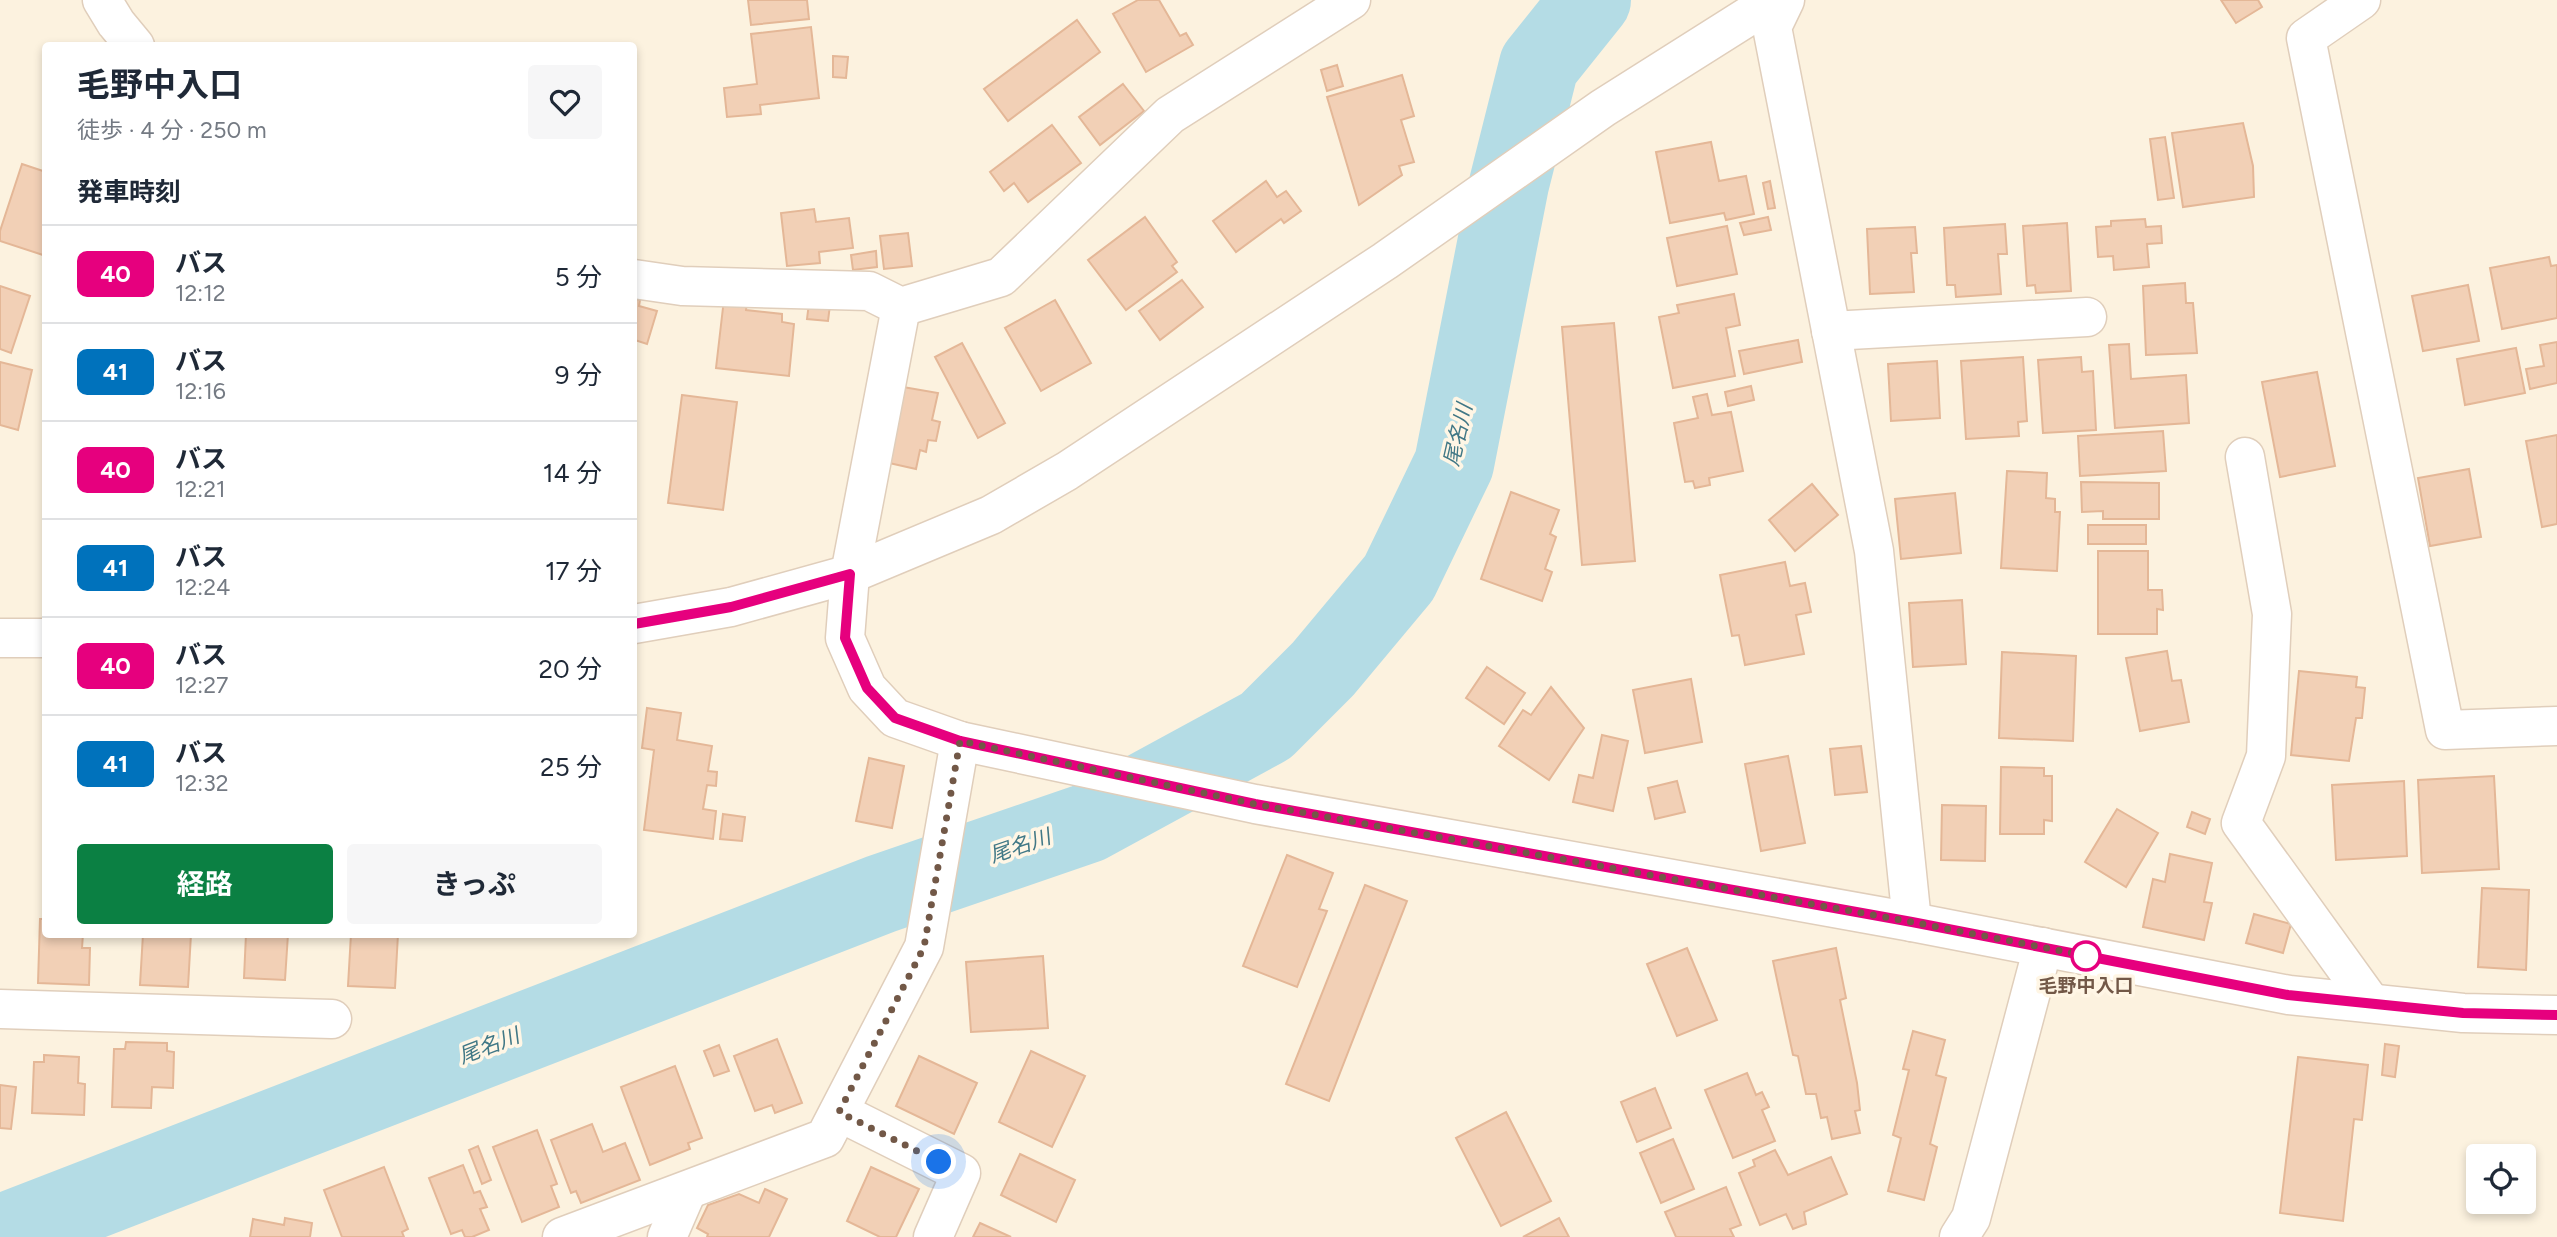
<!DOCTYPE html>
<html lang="ja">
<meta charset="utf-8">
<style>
:root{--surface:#fff;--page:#f6f6f7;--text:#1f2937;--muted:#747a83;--line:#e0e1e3;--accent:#0b8043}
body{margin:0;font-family:Figtree,"Noto Sans JP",sans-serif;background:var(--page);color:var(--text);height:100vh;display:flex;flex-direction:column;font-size:26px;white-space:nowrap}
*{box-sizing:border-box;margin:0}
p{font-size:23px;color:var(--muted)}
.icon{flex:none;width:38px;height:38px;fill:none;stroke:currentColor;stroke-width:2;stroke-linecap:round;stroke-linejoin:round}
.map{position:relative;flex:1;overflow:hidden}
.drawer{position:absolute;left:42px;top:42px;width:595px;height:896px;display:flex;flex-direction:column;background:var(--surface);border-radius:7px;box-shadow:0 4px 10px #0003}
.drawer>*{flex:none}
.badge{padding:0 14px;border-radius:10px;font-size:24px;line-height:46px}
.controls{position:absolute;left:2466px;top:1144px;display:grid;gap:14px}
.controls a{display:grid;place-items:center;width:70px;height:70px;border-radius:7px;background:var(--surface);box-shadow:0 4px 10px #0003;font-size:35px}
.you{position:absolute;width:35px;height:35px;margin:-18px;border:5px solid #fff;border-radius:50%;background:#1a73e8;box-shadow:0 0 0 10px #1a73e833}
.map>.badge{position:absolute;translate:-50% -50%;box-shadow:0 0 0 4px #fff}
h2{padding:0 35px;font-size:26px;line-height:63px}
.round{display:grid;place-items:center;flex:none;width:74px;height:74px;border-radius:7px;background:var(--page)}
.headline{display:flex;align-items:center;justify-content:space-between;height:119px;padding:0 35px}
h1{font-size:33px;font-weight:700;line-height:52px}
.primary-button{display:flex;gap:14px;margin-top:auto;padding:14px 35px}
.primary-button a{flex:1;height:80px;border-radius:7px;background:var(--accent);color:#fff;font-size:28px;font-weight:700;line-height:80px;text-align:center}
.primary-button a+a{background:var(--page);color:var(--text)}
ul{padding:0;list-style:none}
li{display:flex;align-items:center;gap:21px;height:98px;padding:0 35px;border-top:2px solid var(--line)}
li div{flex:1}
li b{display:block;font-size:26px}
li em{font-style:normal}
li .badge{min-width:77px;font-weight:700;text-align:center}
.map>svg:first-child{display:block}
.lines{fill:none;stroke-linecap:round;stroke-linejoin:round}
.river{stroke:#b4dce5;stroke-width:80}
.building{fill:#f2d0b6;stroke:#e4b797;stroke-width:2}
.minor-casing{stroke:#e0cebb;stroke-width:41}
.tertiary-casing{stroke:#e0cebb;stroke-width:41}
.minor{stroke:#fff;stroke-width:38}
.tertiary{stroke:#fff;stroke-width:38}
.line-casing{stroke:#fff;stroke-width:16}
.line{stroke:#e6007e;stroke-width:10}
.walk{stroke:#725847;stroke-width:7;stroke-dasharray:0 12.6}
.stop-dot{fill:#fff;stroke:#e6007e;stroke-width:3.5}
.labels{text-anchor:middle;stroke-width:7;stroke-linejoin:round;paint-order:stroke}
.stop-label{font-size:19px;font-weight:bold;fill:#725847;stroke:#fff6e5}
.water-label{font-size:21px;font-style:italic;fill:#417886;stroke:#fff6e5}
</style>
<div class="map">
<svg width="2557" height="1237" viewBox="0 0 2557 1237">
<rect width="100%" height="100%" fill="#fcf2df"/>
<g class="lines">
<polyline class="river" points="0,1235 881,894 1088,823 1266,726 1323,669 1399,578 1454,464 1509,184 1539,65 1591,0"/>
</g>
<g class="building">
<polygon points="748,0 807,0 809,19 751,25"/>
<polygon points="1138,0 1159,0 1180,36 1186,33 1193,45 1146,72 1113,14"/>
<polygon points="2221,0 2258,0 2262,7 2236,23"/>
<polygon points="1077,20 1100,52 1008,121 984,89"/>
<polygon points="811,27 819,98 760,105 761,114 727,117 724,88 757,84 751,34"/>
<polygon points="833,56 848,57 846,78 833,77"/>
<polygon points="1337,65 1343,86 1327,91 1321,70"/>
<polygon points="1402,75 1414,116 1401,120 1414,162 1399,166 1402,175 1359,205 1327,97"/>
<polygon points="1123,84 1144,111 1100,145 1079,117"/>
<polygon points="2243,123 2253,166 2254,197 2183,207 2172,133"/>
<polygon points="1052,125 1081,163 1028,202 1014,183 1004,191 990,172"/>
<polygon points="2165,137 2174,198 2158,200 2150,139"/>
<polygon points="1711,142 1719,181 1746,176 1754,214 1726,220 1724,213 1670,223 1656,152"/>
<polygon points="22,164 46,172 46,256 0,241 0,231"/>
<polygon points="1266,181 1277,197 1286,191 1301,211 1284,223 1281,219 1236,252 1213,221"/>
<polygon points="1770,181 1775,208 1768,209 1763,183"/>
<polygon points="814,209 816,222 849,218 853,248 819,252 820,263 787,266 781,213"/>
<polygon points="1145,217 1177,262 1172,266 1177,272 1126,310 1088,260"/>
<polygon points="1768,217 1771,230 1744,235 1740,223"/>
<polygon points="2145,219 2146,227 2161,226 2162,243 2147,244 2149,267 2114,270 2113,256 2098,257 2096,227 2111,226 2111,221"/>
<polygon points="2067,223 2071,291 2036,293 2035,285 2027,286 2023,226"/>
<polygon points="2005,224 2007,254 1998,254 2001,294 1956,297 1955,285 1947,285 1944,228"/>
<polygon points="1727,226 1737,274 1677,286 1667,238"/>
<polygon points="1915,227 1917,253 1911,253 1914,292 1870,294 1867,229"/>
<polygon points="908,233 912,266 884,269 880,236"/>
<polygon points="876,251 877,267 853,270 851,255"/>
<polygon points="2549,257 2551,266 2557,265 2557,318 2502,329 2490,268"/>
<polygon points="1182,280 1203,307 1160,340 1139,311"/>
<polygon points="2185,283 2186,303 2193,303 2197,353 2146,355 2143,286"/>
<polygon points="2468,285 2479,341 2423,351 2412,296"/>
<polygon points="0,286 30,296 11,353 0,349"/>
<polygon points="1734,294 1740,325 1726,328 1735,376 1673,388 1659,317 1679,313 1677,305"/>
<polygon points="634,298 640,300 639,306 657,311 647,344 635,340 634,345"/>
<polygon points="724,299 747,302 746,310 782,314 782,322 794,324 789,376 716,368"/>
<polygon points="1055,300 1091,363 1041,391 1005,328"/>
<polygon points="809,303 830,305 828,321 807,319"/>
<polygon points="1614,323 1635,561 1582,565 1562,327"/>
<polygon points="1798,340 1802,362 1744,374 1739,351"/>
<polygon points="2557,342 2557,383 2530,389 2526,369 2544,366 2540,345"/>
<polygon points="962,343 1005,423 978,438 935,357"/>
<polygon points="2129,344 2131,379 2186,375 2189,423 2115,428 2109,345"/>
<polygon points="2516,348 2525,393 2465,405 2457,359"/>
<polygon points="2023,357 2027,421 2018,422 2019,436 1966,439 1961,361"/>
<polygon points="2081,357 2082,372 2093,371 2096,430 2043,433 2038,360"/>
<polygon points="1937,361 1940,418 1891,421 1888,364"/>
<polygon points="0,362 32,370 18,430 0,425"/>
<polygon points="2317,372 2335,466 2280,477 2262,382"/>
<polygon points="1751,386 1754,400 1728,406 1725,392"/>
<polygon points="903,387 938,393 932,420 940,422 936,441 928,440 926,452 920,450 916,469 889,463"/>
<polygon points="1707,394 1712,415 1731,412 1743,471 1709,478 1710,485 1695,488 1693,481 1685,482 1674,423 1698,418 1693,397"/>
<polygon points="682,395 737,402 723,510 668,503"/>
<polygon points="2163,431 2166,471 2080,476 2078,436"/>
<polygon points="2557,435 2557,524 2542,527 2526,441"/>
<polygon points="2469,469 2481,537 2430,546 2418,478"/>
<polygon points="2007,471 2047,473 2046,498 2055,499 2055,512 2060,512 2057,571 2001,568"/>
<polygon points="2081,482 2159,483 2159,519 2103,519 2103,511 2082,512"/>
<polygon points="1812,484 1838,515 1795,551 1769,520"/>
<polygon points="1511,492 1559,510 1550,534 1556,537 1545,569 1552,572 1542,601 1481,579"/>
<polygon points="1955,493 1961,553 1901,559 1895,499"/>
<rect x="2088" y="525" width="58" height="19"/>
<polygon points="2098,551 2148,551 2148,590 2162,590 2163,610 2157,609 2157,634 2098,634"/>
<polygon points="1785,562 1790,586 1805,583 1811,612 1796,615 1804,654 1745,665 1739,635 1732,636 1720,575"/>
<polygon points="1962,600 1966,664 1913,667 1909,603"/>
<polygon points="2167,651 2172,681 2181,680 2189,722 2140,731 2126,658"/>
<polygon points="2002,652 2076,656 2073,741 1999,738"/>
<polygon points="1487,667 1525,693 1504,724 1466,698"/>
<polygon points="2299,671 2357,677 2356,687 2365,688 2362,718 2356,718 2349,761 2291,755"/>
<polygon points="1691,679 1702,742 1645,753 1633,690"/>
<polygon points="1551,687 1584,728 1549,780 1499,746 1523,710 1531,715"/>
<polygon points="647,708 681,713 677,740 712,746 708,771 717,772 716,786 707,785 703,809 716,811 713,839 644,830 654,750 642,748"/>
<polygon points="1602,735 1628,741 1613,811 1573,802 1579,775 1593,778"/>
<polygon points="1861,746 1867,792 1835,795 1830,749"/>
<polygon points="1788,756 1805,843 1761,851 1745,764"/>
<polygon points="869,758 904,766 892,828 856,821"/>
<polygon points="2001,767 2044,768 2044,776 2052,776 2052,821 2044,820 2044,834 2000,834"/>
<polygon points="2494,776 2499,869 2422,873 2418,780"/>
<polygon points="1677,781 1685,812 1655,819 1648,788"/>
<polygon points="2404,781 2407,856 2336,860 2332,785"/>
<polygon points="1942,805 1986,806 1985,861 1941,860"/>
<polygon points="2117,809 2158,833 2126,887 2085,862"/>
<polygon points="2192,812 2210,819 2205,834 2187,827"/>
<polygon points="723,814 745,817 742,841 720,839"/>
<polygon points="2170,854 2212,863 2204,902 2212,903 2204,940 2143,927 2153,879 2165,882"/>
<polygon points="1287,855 1333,873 1319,909 1327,911 1297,987 1243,966"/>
<polygon points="1365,885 1407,901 1329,1101 1286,1084"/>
<polygon points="2482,888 2529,890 2526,970 2478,967"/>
<polygon points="2254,914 2291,924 2283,953 2246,943"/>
<polygon points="40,919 46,919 46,934 83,934 82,948 90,948 89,985 38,983"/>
<polygon points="143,934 191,934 188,987 140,985"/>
<polygon points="246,934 288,934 285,980 244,978"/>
<polygon points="351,934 398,934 395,988 348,986"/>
<polygon points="1687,948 1717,1020 1677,1036 1647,964"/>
<polygon points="1836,948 1846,998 1840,1000 1857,1083 1860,1110 1855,1111 1860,1133 1832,1139 1827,1117 1821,1118 1816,1094 1806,1094 1798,1056 1793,1055 1773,961"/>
<polygon points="1043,956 1048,1028 971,1032 966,962"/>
<polygon points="1913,1031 1945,1040 1936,1075 1946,1078 1930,1144 1937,1147 1924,1200 1888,1191 1901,1138 1893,1135 1909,1070 1903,1069"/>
<polygon points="777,1039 802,1103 775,1113 772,1105 755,1111 734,1056"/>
<polygon points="126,1042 167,1043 167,1051 174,1052 173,1088 152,1087 151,1108 112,1107 114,1049 125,1049"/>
<polygon points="2385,1044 2399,1046 2395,1077 2382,1075"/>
<polygon points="719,1045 729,1071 714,1076 704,1051"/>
<polygon points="1031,1051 1085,1076 1052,1147 999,1122"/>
<polygon points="44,1055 79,1057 78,1083 85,1084 84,1115 32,1113 34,1062 44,1062"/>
<polygon points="919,1056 977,1083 954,1134 896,1106"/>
<polygon points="2298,1057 2368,1065 2362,1120 2354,1119 2343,1221 2280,1213"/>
<polygon points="675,1066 702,1138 688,1143 690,1149 650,1165 621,1087"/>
<polygon points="1747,1073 1756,1095 1762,1092 1769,1107 1762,1110 1775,1141 1733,1158 1705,1090"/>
<polygon points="0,1085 16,1087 11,1129 0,1128"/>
<polygon points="1655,1088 1671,1128 1637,1142 1621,1102"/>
<polygon points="1506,1112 1551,1201 1501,1226 1456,1138"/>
<polygon points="592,1124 603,1152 625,1143 640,1180 581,1203 576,1191 571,1193 551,1140"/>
<polygon points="537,1130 557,1184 551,1186 559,1207 522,1222 493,1147"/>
<polygon points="1673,1139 1694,1189 1661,1203 1640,1153"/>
<polygon points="478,1146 491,1180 482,1184 469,1150"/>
<polygon points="1775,1150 1788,1175 1831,1157 1847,1194 1804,1212 1806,1224 1793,1229 1786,1214 1760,1225 1739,1173 1755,1166 1753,1160"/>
<polygon points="1020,1154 1075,1180 1056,1222 1001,1195"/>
<polygon points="463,1165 474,1193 480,1191 487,1207 480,1209 489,1230 472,1237 465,1237 462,1230 451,1234 429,1178"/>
<polygon points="384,1167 408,1229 402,1232 404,1237 342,1237 324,1190"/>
<polygon points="871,1167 919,1189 896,1237 880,1237 847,1221"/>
<polygon points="1726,1187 1741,1225 1730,1229 1734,1237 1676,1237 1665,1212"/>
<polygon points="765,1189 787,1199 769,1237 707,1237 708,1234 697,1228 708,1205 739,1194 759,1203"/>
<polygon points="285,1218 312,1223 310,1237 250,1237 253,1219 284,1225"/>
<polygon points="1559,1218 1569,1237 1523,1237"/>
<polygon points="980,1223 1011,1237 973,1237"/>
</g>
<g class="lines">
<g class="minor-casing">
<g id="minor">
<polyline points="102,0 116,23 135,46"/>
<polyline points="1785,0 1772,27 1874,551 1912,922"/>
<polyline points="2361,0 2306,38 2445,730 2557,726"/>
<polyline points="634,279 682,286 869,291 901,307 1001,277 1170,115 1351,0"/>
<polyline points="1831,331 2087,317"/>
<polyline points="2245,457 2272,614 2266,756 2241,823 2371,1003"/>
<polyline points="850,574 901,307"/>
<polyline points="0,1009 332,1019"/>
<polyline points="839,1112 961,1173 933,1237"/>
<polyline points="562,1237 825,1138 924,947 960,741"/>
<polyline points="667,1237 687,1191"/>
<polyline points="1959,1237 1971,1218 2043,947"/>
</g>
</g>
<g class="tertiary-casing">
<g id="tertiary">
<polyline points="850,574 845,638 867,688 895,718 960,741 1255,804 1912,922 2289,995 2463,1013 2557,1015"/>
<polyline points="634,624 731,607 850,574 991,515 1067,471 1385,261 1603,108 1774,0"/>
<polyline points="0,638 46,638"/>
</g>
</g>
<use href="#minor" class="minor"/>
<use href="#tertiary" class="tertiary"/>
</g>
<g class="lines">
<g class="line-casing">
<polyline id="line" points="634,624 731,607 850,574 845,638 867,688 895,718 960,741 1255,804 1912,922 2288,995 2463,1013 2557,1015"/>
</g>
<use href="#line" class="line"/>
<polyline class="walk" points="939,1162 839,1112 924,947 960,741 1255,804 1912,922 2098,958 2086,956"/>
</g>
<circle class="stop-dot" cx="2086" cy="956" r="14"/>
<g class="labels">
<g class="stop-label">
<text x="2086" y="992">毛野中入口</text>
</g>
<g class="water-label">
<text transform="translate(1458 435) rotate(-77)" y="7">尾名川</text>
<text transform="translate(1020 846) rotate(-19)" y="7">尾名川</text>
<text transform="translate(489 1046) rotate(-21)" y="7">尾名川</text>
</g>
</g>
</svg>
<div class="controls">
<a><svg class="icon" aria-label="locate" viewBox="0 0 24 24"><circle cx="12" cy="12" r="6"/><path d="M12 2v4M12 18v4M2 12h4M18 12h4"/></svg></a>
</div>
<div class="you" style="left:939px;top:1162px"></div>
<section class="drawer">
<div class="headline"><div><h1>毛野中入口</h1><p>徒歩 · 4 分 · 250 m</p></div><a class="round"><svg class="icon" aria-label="heart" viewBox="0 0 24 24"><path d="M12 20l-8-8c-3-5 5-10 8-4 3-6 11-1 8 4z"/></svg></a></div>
<h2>発車時刻</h2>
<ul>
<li><span class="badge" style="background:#e6007e;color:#fff">40</span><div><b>バス</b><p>12:12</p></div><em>5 分</em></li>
<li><span class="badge" style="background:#0072bc;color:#fff">41</span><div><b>バス</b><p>12:16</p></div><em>9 分</em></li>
<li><span class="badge" style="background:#e6007e;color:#fff">40</span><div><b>バス</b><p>12:21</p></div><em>14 分</em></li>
<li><span class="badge" style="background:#0072bc;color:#fff">41</span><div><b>バス</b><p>12:24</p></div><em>17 分</em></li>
<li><span class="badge" style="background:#e6007e;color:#fff">40</span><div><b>バス</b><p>12:27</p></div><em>20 分</em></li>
<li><span class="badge" style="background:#0072bc;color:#fff">41</span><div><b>バス</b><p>12:32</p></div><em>25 分</em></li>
</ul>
<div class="primary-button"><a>経路</a><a>きっぷ</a></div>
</section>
</div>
